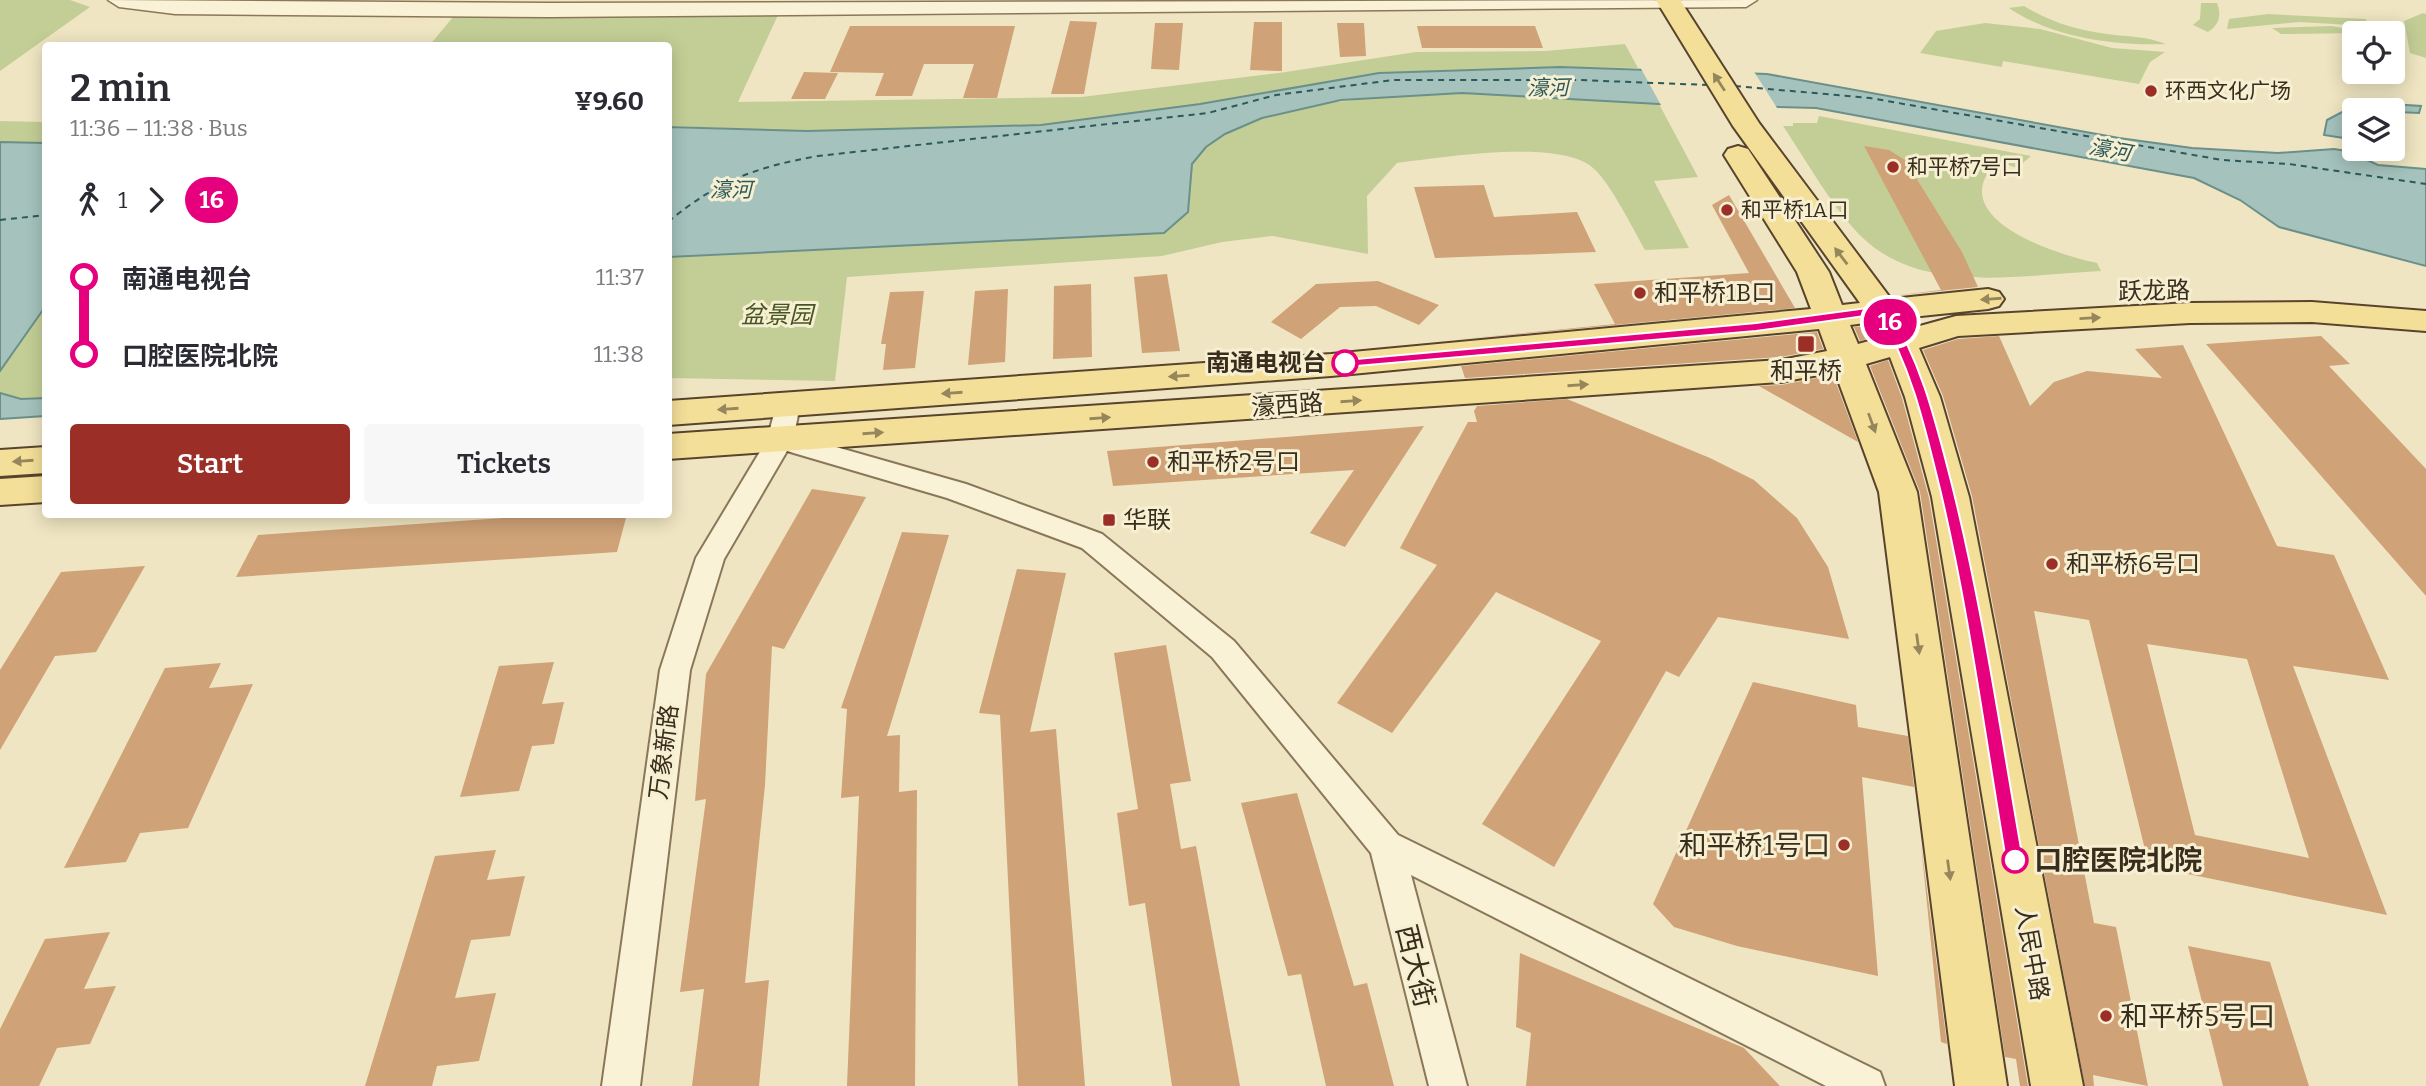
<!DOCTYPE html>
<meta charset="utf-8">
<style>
:root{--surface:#fff;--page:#f7f7f7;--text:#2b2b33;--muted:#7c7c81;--accent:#9b2f27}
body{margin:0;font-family:Bitter,"Noto Sans SC",serif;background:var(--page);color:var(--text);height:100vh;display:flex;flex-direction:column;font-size:26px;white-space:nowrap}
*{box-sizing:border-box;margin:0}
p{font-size:23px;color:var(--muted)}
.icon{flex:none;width:38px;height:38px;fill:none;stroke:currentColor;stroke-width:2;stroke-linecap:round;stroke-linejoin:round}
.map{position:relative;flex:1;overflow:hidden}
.details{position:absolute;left:42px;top:42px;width:630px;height:476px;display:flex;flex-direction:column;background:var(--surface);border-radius:7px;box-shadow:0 4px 18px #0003}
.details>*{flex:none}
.badge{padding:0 14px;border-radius:23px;font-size:24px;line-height:46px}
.buttons{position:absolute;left:2342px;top:21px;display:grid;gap:14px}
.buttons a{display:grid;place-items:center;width:63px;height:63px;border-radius:7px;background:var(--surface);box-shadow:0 4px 18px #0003;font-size:35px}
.map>.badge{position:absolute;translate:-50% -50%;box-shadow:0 0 0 4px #fff}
.legs{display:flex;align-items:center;gap:10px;height:77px;padding:0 28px;font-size:23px}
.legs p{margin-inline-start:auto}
.headline{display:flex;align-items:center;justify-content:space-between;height:119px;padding:0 28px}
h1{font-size:38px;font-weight:600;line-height:52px}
.cta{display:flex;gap:14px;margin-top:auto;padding:14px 28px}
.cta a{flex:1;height:80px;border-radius:7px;background:var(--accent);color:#fff;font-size:28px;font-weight:600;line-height:80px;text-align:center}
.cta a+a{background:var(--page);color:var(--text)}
ul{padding:0 28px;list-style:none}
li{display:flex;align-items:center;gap:24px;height:77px;font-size:26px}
li i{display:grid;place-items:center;width:10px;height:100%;margin:0 9px;background:currentColor}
li i::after{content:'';width:18px;height:18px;margin:-9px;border:5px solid;border-radius:50%;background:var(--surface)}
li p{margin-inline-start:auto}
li:first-child i{background:linear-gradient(#0000 50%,currentColor 0)}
li:last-child i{background:linear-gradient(currentColor 50%,#0000 0)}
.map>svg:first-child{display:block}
.green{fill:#c3ce96}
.water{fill:#a5c2bc;stroke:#6b908a;stroke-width:2}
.pier{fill:#efe5c2}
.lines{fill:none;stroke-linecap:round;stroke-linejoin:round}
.ferry{stroke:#2c5959;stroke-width:2;stroke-dasharray:6 5;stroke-linecap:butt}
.building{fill:#cfa277;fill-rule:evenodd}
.minor-casing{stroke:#8a7759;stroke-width:4}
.tertiary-casing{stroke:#8a7759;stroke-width:3}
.primary-casing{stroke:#58442d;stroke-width:4}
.minor{fill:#faf2d6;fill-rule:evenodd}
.tertiary{fill:#faf2d6;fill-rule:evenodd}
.primary{fill:#f4df99;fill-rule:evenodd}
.oneway{fill:#96865b}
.line-1{fill:#e6007e;stroke:#fff;stroke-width:2}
.poi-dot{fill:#9b2f27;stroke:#f7efd2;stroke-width:2.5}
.stop-1-dot{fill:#fff;stroke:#e6007e;stroke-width:3.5}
.labels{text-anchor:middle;stroke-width:6;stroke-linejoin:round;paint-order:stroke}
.far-water-label{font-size:21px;font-style:italic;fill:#2c5959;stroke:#f7efd2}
.far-poi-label{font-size:21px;fill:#392d1d;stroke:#f7efd2;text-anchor:start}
.street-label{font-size:24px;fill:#392d1d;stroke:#f7efd2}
.poi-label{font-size:24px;fill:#392d1d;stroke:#f7efd2;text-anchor:start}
.park-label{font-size:24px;font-style:italic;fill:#465623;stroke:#f7efd2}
.stop-label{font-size:24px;font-weight:bold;fill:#392d1d;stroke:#f7efd2;text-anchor:end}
.near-poi-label{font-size:28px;fill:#392d1d;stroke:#f7efd2;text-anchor:end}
.near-stop-label{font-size:28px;font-weight:bold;fill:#392d1d;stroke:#f7efd2;text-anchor:start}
.near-street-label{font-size:28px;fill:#392d1d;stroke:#f7efd2}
</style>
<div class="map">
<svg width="2426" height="1086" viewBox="0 0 2426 1086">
<rect width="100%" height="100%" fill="#efe5c2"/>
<g class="green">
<polygon points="0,0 70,0 90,7 0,71"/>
<path d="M2201 3H2217C2222 15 2219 25 2208 32L2193 25 2200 19Z"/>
<path d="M2024 6C2050 22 2078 30 2107 34 2128 37 2146 36 2166 44 2114 46 2053 38 2009 8Z"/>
<polygon points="2423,13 2426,14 2426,58 2410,53 2404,21"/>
<polygon points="2268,14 2366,19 2368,26 2299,22 2227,29 2229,19"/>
<polygon points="778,15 738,102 1081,97 1279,73 1416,52 1546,51 1625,44 1638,68 1560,67 1379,73 1200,104 1041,125 807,131 669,126 668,46 429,46 453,17"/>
<polygon points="1985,23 2040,29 2112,48 2165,52 2150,62 2139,84 2003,61 2002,67 1920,53 1936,31"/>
<polygon points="2331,26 2371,33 2281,34 2272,28"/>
<path d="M1462 93 1659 104 1698 177 1654 181 1689 248 1645 250C1633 229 1610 182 1593 168 1559 138 1440 158 1397 163L1367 196 1368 254 1273 236 1222 242 1162 256 847 277 835 381 669 378V257L1188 212C1189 198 1186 177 1193 164 1226 99 1398 96 1462 93Z"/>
<path d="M1819 116 2031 156 2017 168 2000 162C1996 167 1988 173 1985 178 1963 227 2067 257 2097 263L2101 271C2025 274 1925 296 1864 239 1835 212 1806 160 1783 126H1793V123H1817Z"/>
<polygon points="0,121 45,122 45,143 0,142"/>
<polygon points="45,307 45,398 21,399 0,393 0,371"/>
</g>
<g class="water">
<polygon points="1560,67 1767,74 2119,138 2192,148 2278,153 2334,149 2347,151 2378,165 2426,169 2426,266 2279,227 2240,200 2194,178 1816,108 1659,104 1462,93 1341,100 1262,118 1225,134 1206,147 1192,164 1188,212 1164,233 669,257 668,127 807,131 1041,125 1200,104 1379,73"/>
<polygon points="2375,103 2421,106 2419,113 2354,110 2354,121 2344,132 2344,138 2324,135 2327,120 2346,110"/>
<polygon points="0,142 45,143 45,307 0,371"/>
<polygon points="0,393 21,399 45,398 45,416 0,419"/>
</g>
<polygon class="pier" points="1639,65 1753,70 1779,111 1662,107"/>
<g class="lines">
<g class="ferry">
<polyline points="1735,86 1870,98 2222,160 2289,164 2426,184"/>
<polyline points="0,220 46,215"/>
<path d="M668 222C717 181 756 167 818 156L1208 113 1276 95 1393 80H1578L1708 85"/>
</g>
</g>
<g class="building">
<polygon points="1070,21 1097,22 1084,94 1051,94"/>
<polygon points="1254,22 1282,22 1282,71 1250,70"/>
<polygon points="1155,23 1183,23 1179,70 1151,69"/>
<polygon points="1337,23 1364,23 1366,56 1340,57"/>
<polygon points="850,26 1015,26 997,98 963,98 974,64 924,64 912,96 875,96 884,73 830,72"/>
<polygon points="1417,26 1535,26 1543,48 1422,48"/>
<polygon points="804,72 838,73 825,99 791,99"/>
<polygon points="1864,146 1889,150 1905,160 1962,252 1978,287 1892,296 1941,290"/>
<polygon points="1484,185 1494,217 1577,212 1596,252 1435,258 1414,187"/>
<polygon points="1729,195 1795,308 1807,307 1454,340 1615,324 1594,284 1749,273 1712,205"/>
<polygon points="1167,274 1180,351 1142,353 1134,277"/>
<polygon points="1378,281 1439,305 1419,325 1376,306 1340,307 1301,339 1271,322 1316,284"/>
<polygon points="1091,284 1092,357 1053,359 1054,286"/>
<polygon points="1008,289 1005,362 968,365 975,291"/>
<polygon points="924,291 915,368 883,370 886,344 881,344 890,292"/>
<polygon points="1870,325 1876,336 1860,341 1854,327"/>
<polygon points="1817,332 1823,349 1781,357 1465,378 1461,366"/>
<path d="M1999 336 2030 406 2054 382 2087 371 2162 378 2135 349 2183 345 2277 546 2334 555 2389 680 2293 666 2387 915 2149 866 2089 620 2034 611 2094 923 2116 927 2148 1086 2093 1075 2094 1086H2085L1972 496 1943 396 1923 350 1958 339ZM2147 644 2247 659 2309 858 2195 835Z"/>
<polygon points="2321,336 2350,364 2329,366 2426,469 2426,596 2206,344"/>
<polygon points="1888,360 1902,398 1929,498 2028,1086 2020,1086 2016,1059 2005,1057 1920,492 1870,366"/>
<polygon points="1833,375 1858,442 1759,386 1781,385"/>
<polygon points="1567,399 1710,458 1754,480 1797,518 1828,567 1849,639 1718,617 1679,677 1666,671 1554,867 1482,824 1601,641 1496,592 1392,733 1337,703 1437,565 1400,548 1468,422 1477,422 1474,411 1477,406"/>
<polygon points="1424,426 1345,547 1310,533 1354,470 1113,486 1107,451"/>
<polygon points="812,489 866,497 784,649 772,646 765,785 745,983 769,980 759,1086 692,1086 704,989 680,992 706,799 695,801 706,674"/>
<polygon points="560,514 627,514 617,552 236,577 258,535"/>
<polygon points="902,532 949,535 887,736 900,735 899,792 917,790 915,1086 847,1086 859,796 841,798 847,709 841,708"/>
<polygon points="145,566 96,652 55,656 0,750 0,670 61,572"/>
<polygon points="1017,569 1066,573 1030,732 1056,729 1085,1086 1018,1086 1000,715 979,713"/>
<polygon points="1166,645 1191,781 1170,784 1181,849 1196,846 1240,1086 1172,1086 1145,903 1129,906 1117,813 1138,809 1114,653"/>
<polygon points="554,662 542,704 564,702 554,744 532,746 519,791 460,797 499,666"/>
<polygon points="221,663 209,688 253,684 188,828 140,833 126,862 64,868 165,668"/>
<polygon points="1753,682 1856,705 1858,727 1908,736 1914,787 1862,777 1878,976 1737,946 1674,927 1653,904"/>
<polygon points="1297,793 1354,986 1367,983 1394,1086 1326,1086 1301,974 1288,976 1241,803"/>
<polygon points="1921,844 1947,1044 1941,1042"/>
<polygon points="496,850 487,880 525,876 510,936 471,940 455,998 496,993 479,1061 437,1066 432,1086 365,1086 435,856"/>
<polygon points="110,932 84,989 116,986 90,1044 57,1048 39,1086 0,1086 0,1029 45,939"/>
<polygon points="2188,946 2270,962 2309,1086 2223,1086"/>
<polygon points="1520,953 1744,1048 1780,1086 1526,1086 1531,1033 1516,1027"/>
</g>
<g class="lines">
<g class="minor-casing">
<polygon id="minor" points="787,396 796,399 800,405 794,435 966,484 1102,534 1234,641 1398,835 1880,1072 1885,1086 1826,1086 1411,875 1467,1086 1429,1086 1371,853 1212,657 1082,548 947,498 787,451 724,559 690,670 640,1086 602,1086 660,670 696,558 767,440 778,399"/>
</g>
<g class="tertiary-casing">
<polygon id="tertiary" points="108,0 550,3 1757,0 1746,7 550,17 175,14 119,7"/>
</g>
<g class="primary-casing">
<g id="primary">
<path d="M1656 0H1680L1759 123 1891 299 1988 289 1999 292 2004 299 1999 306 1988 309 1902 318 1909 329 1956 316 2190 303 2312 302 2426 311V331L2312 322 2190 323 1958 336 1919 348 1940 397 1969 497 2083 1086H2031L1932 497 1905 397 1890 357 1866 364 1917 492 2007 1086H1955L1879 492 1835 372 1781 382 668 459V434L1781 360 1827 351 1819 329 1331 376 668 425V401L1331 354 1811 309 1797 272 1724 155 1728 149 1738 146 1748 149 1752 155 1829 272 1842 305 1860 303 1733 126ZM1872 322 1880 338 1858 344 1850 325Z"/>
<polygon points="46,447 46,473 0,476 0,450"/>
<polygon points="46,476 46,502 0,505 0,479"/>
</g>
</g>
<use href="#minor" class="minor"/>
<use href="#tertiary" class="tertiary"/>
<use href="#primary" class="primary"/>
</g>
<defs><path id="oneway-solid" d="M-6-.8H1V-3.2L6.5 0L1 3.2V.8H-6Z" transform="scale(1.75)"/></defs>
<g class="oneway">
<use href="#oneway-solid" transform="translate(1719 82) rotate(-123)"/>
<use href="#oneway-solid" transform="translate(1841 256) rotate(-127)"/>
<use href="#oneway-solid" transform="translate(1991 299) rotate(176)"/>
<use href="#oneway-solid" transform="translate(2090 318) rotate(-3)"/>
<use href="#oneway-solid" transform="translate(1179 376) rotate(176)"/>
<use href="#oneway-solid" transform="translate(1578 385) rotate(-4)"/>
<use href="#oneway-solid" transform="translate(952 393) rotate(176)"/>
<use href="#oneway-solid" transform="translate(1351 401) rotate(-4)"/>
<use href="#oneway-solid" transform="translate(728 409) rotate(176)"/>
<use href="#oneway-solid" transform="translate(1100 418) rotate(-4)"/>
<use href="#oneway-solid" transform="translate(1872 423) rotate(70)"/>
<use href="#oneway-solid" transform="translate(873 433) rotate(-4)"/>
<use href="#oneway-solid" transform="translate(23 461) rotate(176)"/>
<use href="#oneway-solid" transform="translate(1918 644) rotate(82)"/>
<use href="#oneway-solid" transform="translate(1949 870) rotate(82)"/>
</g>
<path class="line-1" d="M1882 306 1887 308C1922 362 1936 423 1952 485 1983 609 2001 735 2023 860L2015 868 2006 860C1985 736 1969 611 1940 489 1925 428 1912 368 1879 314L1756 331 1345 367 1339 363 1345 360 1756 323Z"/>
<g class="poi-dot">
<circle cx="2151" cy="91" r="7"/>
<circle cx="1893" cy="167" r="7"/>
<circle cx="1727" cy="210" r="7"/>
<circle cx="1640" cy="293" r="7"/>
<rect x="1797" y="335" width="18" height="18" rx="3.5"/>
<circle cx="1153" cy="462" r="7"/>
<rect x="1102" y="513" width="14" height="14" rx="3.5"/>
<circle cx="2052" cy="564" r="7"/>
<circle cx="1844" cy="845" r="7"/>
<circle cx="2106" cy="1016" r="7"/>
</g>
<g class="stop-1-dot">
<circle cx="1345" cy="363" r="12"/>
<circle cx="2015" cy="860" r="12"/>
</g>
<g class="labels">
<g class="far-water-label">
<text transform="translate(1548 88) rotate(-1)" y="7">濠河</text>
<text transform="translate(2110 150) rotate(10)" y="7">濠河</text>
<text x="731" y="197">濠河</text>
</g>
<g class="far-poi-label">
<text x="2165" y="98">环西文化广场</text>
<text x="1907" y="174">和平桥7号口</text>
<text x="1741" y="217">和平桥1A口</text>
</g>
<g class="street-label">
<text transform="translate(2154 291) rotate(-1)" y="8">跃龙路</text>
<text transform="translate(1287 405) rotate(-4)" y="8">濠西路</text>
<text transform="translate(664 752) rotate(-83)" y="8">万象新路</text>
<text transform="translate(2032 953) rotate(80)" y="8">人民中路</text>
</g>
<g class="poi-label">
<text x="1654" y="301">和平桥1B口</text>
<text x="1806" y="379" text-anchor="middle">和平桥</text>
<text x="1167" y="470">和平桥2号口</text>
<text x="1123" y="528">华联</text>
<text x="2066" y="572">和平桥6号口</text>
</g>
<g class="park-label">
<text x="777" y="323">盆景园</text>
</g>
<g class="stop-label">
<text x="1326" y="371">南通电视台</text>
</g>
<g class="near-poi-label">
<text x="1830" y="855">和平桥1号口</text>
<text x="2120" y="1026" text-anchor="start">和平桥5号口</text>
</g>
<g class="near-stop-label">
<text x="2034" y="870">口腔医院北院</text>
</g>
<g class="near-street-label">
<text transform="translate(1416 966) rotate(76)" y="10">西大街</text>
</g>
</g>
</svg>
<div class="buttons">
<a><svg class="icon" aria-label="locate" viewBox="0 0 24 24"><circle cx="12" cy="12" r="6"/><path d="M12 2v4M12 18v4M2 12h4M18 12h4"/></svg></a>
<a><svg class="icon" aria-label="layers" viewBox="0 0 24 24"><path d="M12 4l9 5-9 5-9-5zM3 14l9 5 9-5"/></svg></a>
</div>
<b class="badge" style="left:1890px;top:322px;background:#e6007e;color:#fff">16</b>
<section class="details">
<div class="headline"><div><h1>2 min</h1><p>11:36 – 11:38 · Bus</p></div><b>¥9.60</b></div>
<div class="legs"><svg class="icon" aria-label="walk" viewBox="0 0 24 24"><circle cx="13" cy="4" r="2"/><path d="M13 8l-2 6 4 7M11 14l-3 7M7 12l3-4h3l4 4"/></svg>1<svg class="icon" aria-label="forward" viewBox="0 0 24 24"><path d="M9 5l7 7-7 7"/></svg><b class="badge" style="background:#e6007e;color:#fff">16</b></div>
<ul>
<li><i style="color:#e6007e"></i><b>南通电视台</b><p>11:37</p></li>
<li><i style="color:#e6007e"></i><b>口腔医院北院</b><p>11:38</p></li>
</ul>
<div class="cta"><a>Start</a><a>Tickets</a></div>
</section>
</div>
